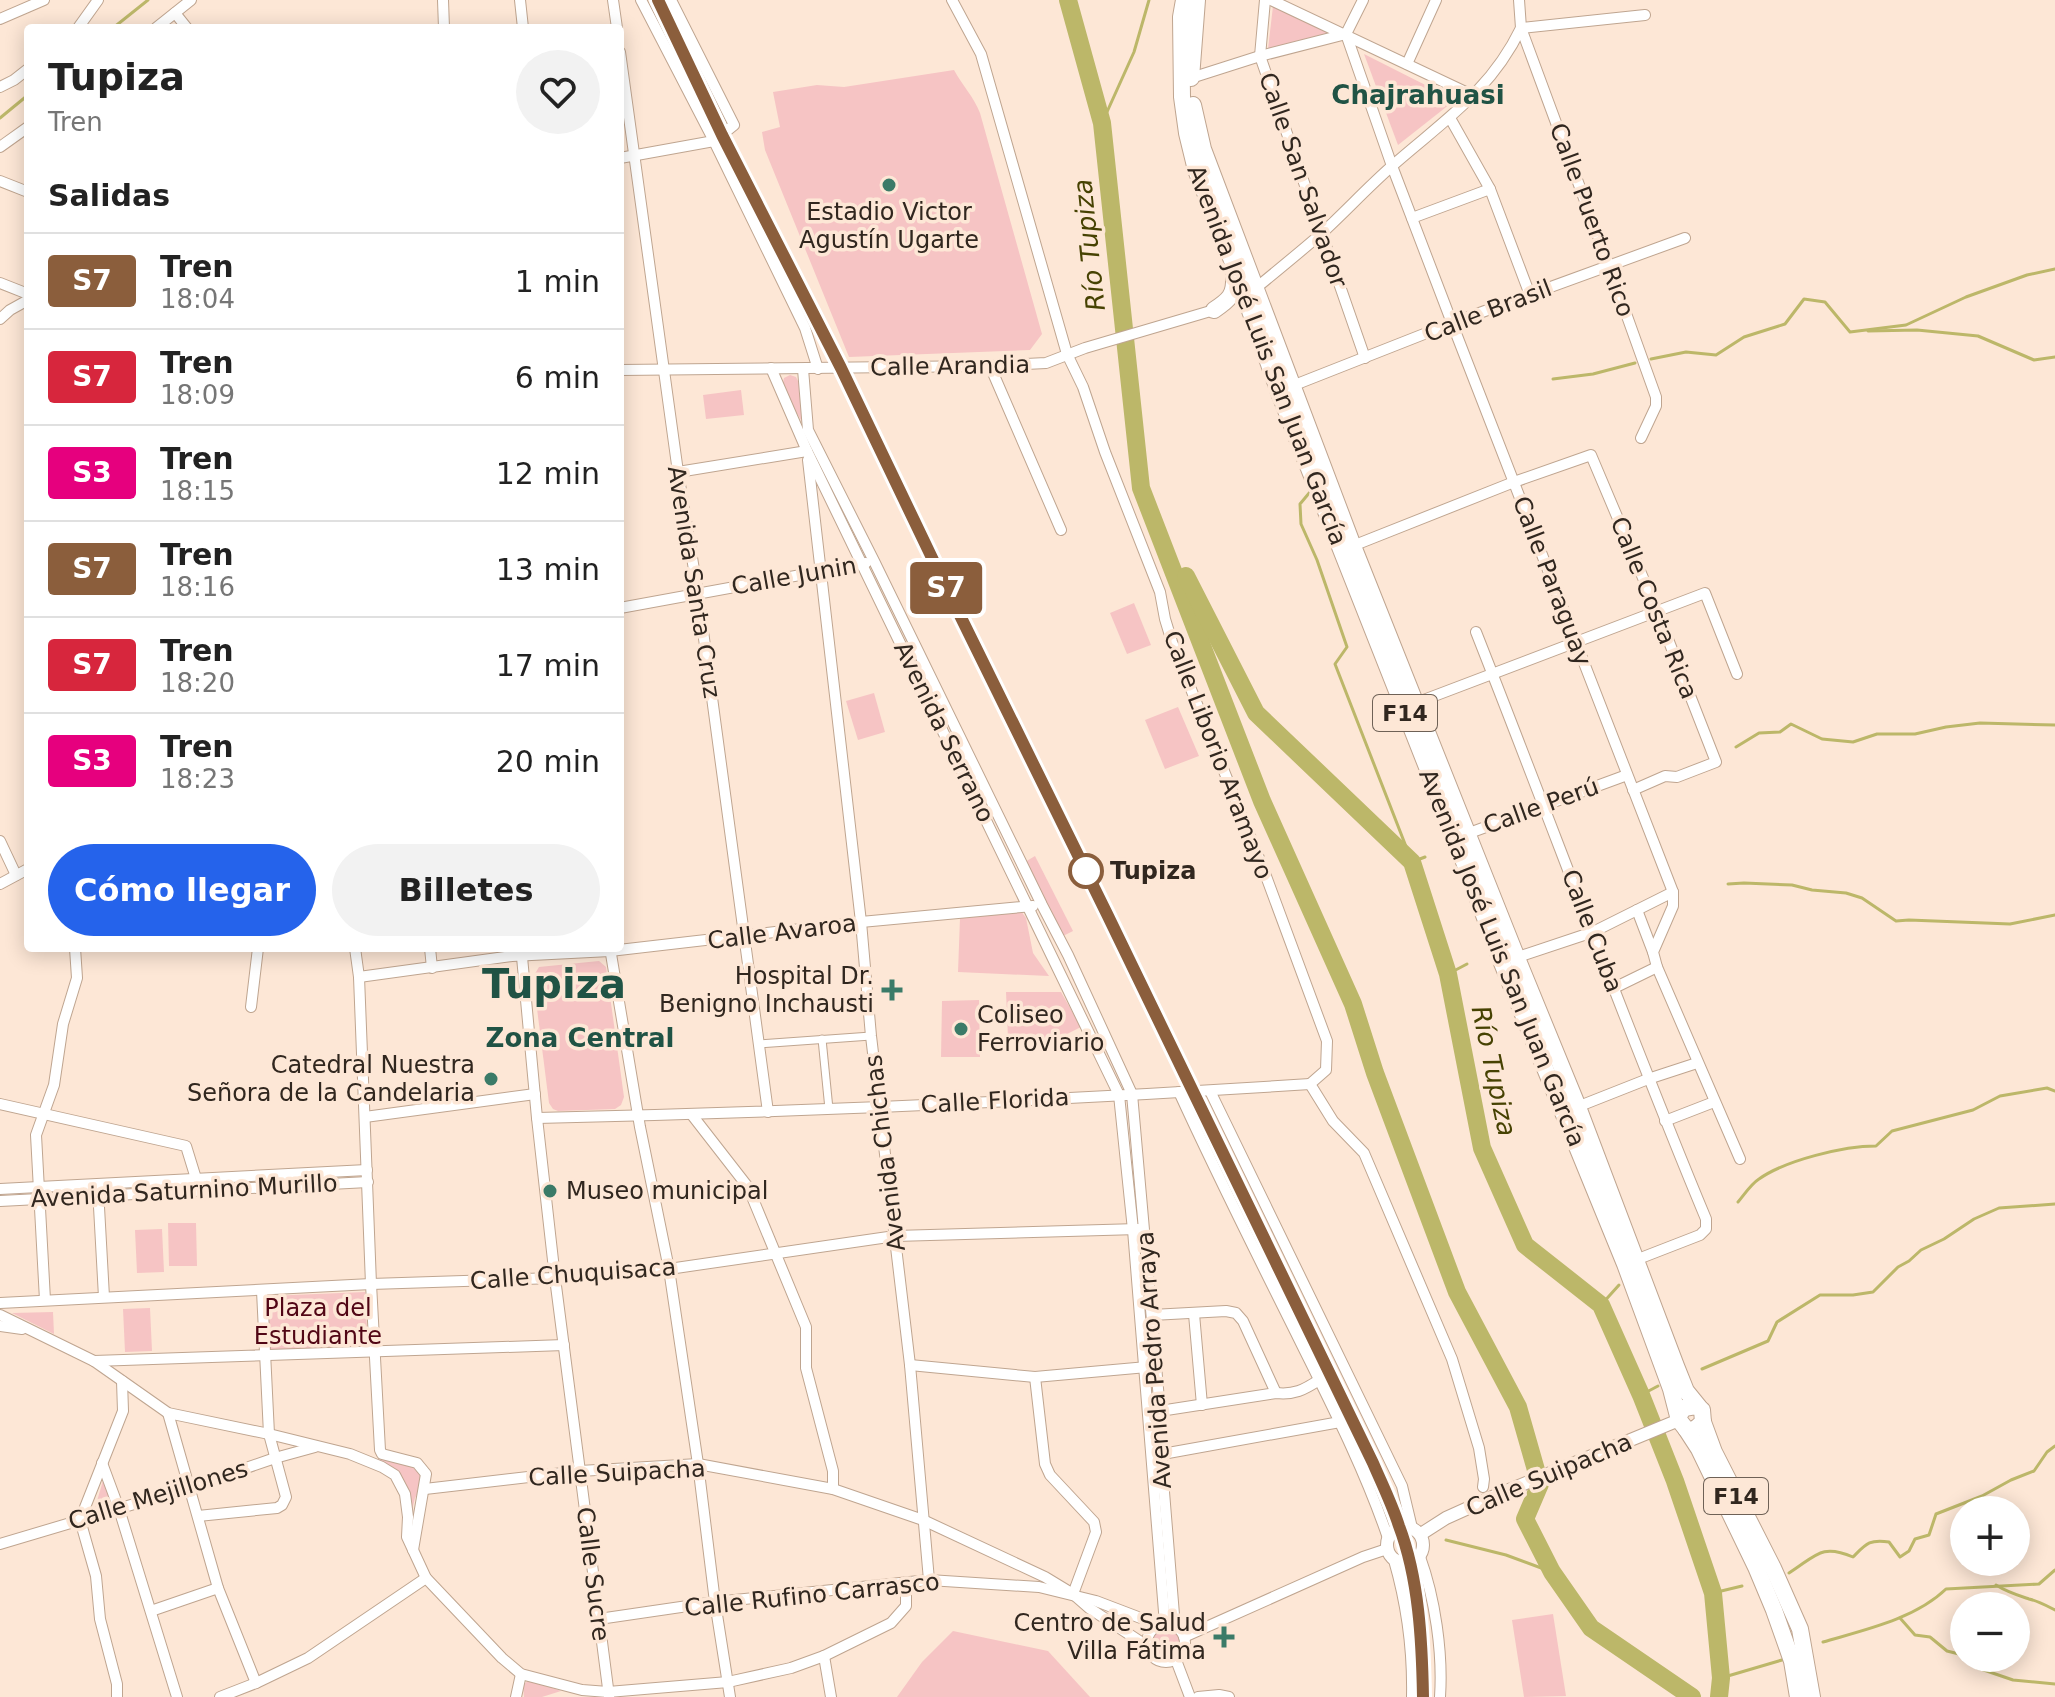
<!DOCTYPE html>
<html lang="es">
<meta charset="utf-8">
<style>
:root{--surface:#fff;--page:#f2f2f2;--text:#222;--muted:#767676;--line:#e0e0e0;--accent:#2563eb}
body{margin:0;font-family:"DejaVu Sans",sans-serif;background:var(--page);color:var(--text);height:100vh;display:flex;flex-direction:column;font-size:30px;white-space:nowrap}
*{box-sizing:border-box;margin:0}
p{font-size:26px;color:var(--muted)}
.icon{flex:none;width:44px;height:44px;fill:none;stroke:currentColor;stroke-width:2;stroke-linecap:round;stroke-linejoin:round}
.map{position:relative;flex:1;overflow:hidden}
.side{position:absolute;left:24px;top:24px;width:600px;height:928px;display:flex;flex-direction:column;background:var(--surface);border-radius:8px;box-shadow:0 4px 20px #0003}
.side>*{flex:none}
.badge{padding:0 16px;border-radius:6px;font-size:28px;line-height:52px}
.fabs{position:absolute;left:1950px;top:1496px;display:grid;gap:16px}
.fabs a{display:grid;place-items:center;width:80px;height:80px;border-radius:50%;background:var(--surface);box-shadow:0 4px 20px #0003;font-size:40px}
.map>.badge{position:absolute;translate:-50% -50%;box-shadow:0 0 0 4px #fff}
h2{padding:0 24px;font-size:30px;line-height:72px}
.round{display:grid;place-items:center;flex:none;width:84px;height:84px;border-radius:42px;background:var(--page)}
.overview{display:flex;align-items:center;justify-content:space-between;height:136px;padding:0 24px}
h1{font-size:38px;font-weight:800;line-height:60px}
.cta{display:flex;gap:16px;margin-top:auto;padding:16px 24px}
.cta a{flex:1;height:92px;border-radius:48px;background:var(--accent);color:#fff;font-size:32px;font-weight:800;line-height:92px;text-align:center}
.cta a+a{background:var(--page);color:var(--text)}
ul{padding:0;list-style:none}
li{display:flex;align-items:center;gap:24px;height:96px;padding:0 24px;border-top:2px solid var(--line)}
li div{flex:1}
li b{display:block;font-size:30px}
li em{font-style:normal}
li .badge{min-width:88px;font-weight:700;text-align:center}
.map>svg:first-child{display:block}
.green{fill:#f6c4c4}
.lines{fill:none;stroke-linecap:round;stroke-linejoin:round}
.stream{stroke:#bcb769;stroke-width:3}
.river{stroke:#bcb769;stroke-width:18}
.pedestrian-casing{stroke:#bfa590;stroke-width:9}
.minor-casing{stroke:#bfa590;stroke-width:12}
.tertiary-casing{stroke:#bfa590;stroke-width:14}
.trunk-casing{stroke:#bfa590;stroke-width:18}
.pedestrian{stroke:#fff;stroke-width:7}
.minor{stroke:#fff;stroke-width:10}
.tertiary{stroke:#fff;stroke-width:12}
.trunk{stroke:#fff;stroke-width:16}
.rail{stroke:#72655a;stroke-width:3;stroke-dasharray:10 10;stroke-linecap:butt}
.line-casing{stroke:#fff;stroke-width:18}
.line{stroke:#8b5e3c;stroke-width:12}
.poi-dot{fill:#3b7b68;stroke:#fde7d6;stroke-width:3}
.stop-dot{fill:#fff;stroke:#8b5e3c;stroke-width:4}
.labels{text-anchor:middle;stroke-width:7;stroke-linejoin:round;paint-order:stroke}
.shield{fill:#fde7d6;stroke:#6e6156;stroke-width:2}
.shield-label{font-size:22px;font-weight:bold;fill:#31271f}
.street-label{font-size:24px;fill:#31271f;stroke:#fde7d6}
.poi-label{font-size:24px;fill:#31271f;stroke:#fde7d6;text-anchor:end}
.stop-label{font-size:24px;font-weight:bold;fill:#31271f;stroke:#fde7d6;text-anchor:start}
.park-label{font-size:24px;fill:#510615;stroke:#fde7d6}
.neighbourhood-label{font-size:26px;font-weight:bold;fill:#205345;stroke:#fde7d6}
.water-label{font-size:26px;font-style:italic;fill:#464202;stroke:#fde7d6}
.town-label{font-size:40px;font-weight:bold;fill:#205345;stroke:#fde7d6}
</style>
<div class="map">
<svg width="2055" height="1697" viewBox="0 0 2055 1697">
<rect width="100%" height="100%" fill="#fde7d6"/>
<g class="green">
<polygon points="1273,6 1334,33 1268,49"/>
<polygon points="1364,54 1455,100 1398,145"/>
<path d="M954 70C962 85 974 97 980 113L1042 334 1030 350 849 357 765 150 762 132 780 127 773 92 817 85 844 87Z"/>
<polygon points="790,375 796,377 800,385 802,422 782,387 784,378"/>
<polygon points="741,390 744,415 706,419 703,395"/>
<polygon points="1134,603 1151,645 1127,654 1110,613"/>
<polygon points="874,693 885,732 858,740 846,701"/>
<polygon points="1178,707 1199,756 1165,769 1145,720"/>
<polygon points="1035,856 1073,931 1063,936 1025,862"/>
<polygon points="1021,911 1026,918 1033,953 1049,976 958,972 960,918"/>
<polygon points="599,961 606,967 624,1097 621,1105 615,1109 558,1111 553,1109 549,1103 533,977 539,967"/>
<polygon points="1006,992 1061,992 1081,1027 1059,1038 1008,1038"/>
<polygon points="979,1000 980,1057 941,1057 942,1001"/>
<polygon points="168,1223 196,1223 197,1266 169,1266"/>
<polygon points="162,1229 164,1272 137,1273 135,1230"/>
<polygon points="365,1292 368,1347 270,1351 268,1296"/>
<polygon points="150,1308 152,1351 125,1352 123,1309"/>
<polygon points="53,1312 54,1334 12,1313"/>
<path d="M370 1458C387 1461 411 1460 422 1475L420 1489 415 1498 413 1506V1535C411 1517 412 1496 403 1480Z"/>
<polygon points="104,1477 114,1506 98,1510 95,1508"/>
<polygon points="1553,1614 1566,1696 1524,1697 1512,1620"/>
<circle cx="1166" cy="1643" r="14"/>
<polygon points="953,1631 1048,1651 1090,1697 897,1697 922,1662"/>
<polygon points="529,1680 561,1691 542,1697 524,1697 523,1685"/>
</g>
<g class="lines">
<g class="stream">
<polyline points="113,28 148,0"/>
<polyline points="0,118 28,95"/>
<polyline points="1102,123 1134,52 1149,0"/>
<polyline points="1868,331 1917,330 1978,336 2034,360 2055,357"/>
<polyline points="1651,359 1686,352 1716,355 1744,337 1785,324 1804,299 1825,302 1850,332 1906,325 1966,297 2027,275 2055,269"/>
<polyline points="1553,379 1593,374 1635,363"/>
<polyline points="1310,492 1300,504 1301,524 1317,560 1347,647 1335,664 1412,862 1425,857"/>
<polyline points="1736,747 1759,733 1780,732 1791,724 1822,739 1853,742 1877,734 1915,734 1946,727 1980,723 2055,725"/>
<polyline points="1728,884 1744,883 1792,885 1812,890 1846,893 1862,898 1896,921 1909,920 2010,924 2055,915"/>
<polyline points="1448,974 1467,964"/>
<path d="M1738 1202C1744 1195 1751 1184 1759 1179 1786 1160 1844 1146 1876 1146L1892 1131 1973 1110 2000 1096 2047 1088 2055 1091"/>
<polyline points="1601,1305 1619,1285"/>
<polyline points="1702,1369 1768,1341 1777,1322 1820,1295 1853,1295 1873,1292 1898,1267 1909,1261 1921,1250 1944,1239 1974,1219 1999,1208 2055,1204"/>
<polyline points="1641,1395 1658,1386"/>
<polyline points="1446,1540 1506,1555 1552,1572"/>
<path d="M1789 1573C1816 1556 1821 1543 1853 1557 1866 1544 1869 1539 1889 1542L1900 1557 1909 1551 1915 1539 1929 1535 1936 1514 1982 1496 2011 1480 2034 1471 2047 1452 2055 1446"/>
<path d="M1996 1585C2007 1592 2017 1595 2029 1599 2038 1601 2047 1606 2055 1610"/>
<polyline points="1713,1593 1742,1586"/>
<polyline points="1900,1618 1915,1635 1930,1637 1947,1651 1959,1654 1975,1667 2013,1680 2055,1684"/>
<path d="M1823 1642C1864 1630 1915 1619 1946 1589L2039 1584 2055 1570"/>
<polyline points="1721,1678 1782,1660"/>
</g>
<g class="river">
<polyline points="1068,0 1102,123 1141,488 1262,801 1353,1004 1375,1073 1457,1292 1518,1407 1540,1484 1525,1519 1552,1572 1591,1628 1692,1697"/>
<polyline points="1186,576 1256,713 1412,862 1448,974 1482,1148 1525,1245 1601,1305 1641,1395 1675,1481 1713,1593 1721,1678 1719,1697"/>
</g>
<g class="pedestrian-casing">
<g id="pedestrian">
<polyline points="822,1039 829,1109"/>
<polyline points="760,1044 871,1036"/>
</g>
</g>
<g class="minor-casing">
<g id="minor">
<polyline points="443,0 444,28"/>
<polyline points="520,0 523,28"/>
<polyline points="613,0 617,28"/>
<polyline points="641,0 714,141 805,328 818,369"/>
<polyline points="952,0 981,54 1067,354 1083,387 1105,452 1160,592 1165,619 1172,642 1263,868 1327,1041 1326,1070 1310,1084 1333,1121 1364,1153 1452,1359 1479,1448 1484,1479 1483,1487"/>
<polyline points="1265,0 1260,56 1365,358"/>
<polyline points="1271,0 1474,96"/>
<polyline points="1363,0 1346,34 1392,166 1452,323 1673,892 1673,906 1653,952 1657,967 1740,1159"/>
<polyline points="1519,0 1521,28 1609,266 1656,397 1656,406 1641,438"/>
<polyline points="175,13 187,28"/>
<polyline points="0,19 44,0"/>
<polyline points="78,28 98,0"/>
<polyline points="156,28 191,0"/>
<polyline points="620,52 678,472 698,594 768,1112"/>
<polyline points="1407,64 1436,0"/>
<polyline points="1191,78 1260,56 1346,34"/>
<polyline points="0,87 14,80 28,69"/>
<polyline points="1450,118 1490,189 1530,295"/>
<polyline points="0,147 28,127"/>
<polyline points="620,158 714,141 734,125 671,0"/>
<polyline points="0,181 28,192"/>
<polyline points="1412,218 1490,189"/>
<polyline points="0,283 28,294"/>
<path d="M1256 288C1278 270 1300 252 1322 233 1346 211 1368 187 1392 166 1443 121 1490 92 1521 28L1645 15"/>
<polyline points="0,319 10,310 28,300"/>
<polyline points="990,366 1061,530"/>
<polyline points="771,368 807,451 1119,1095 1133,1230 1165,1624"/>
<polyline points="803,369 808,430 874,561 1042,905 1068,955 1132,1094 1160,1411 1161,1455 1175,1627"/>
<polyline points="620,370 990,366 1046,363 1085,348 1214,310"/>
<polyline points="1292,386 1452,323 1685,238"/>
<polyline points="808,460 861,922 871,1036 910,1365 929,1580"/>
<polyline points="678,472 807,451"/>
<polyline points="1350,547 1514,482 1591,455 1657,611 1716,762 1677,777 1665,776 1633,790"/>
<polyline points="620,608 866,563"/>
<path d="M1476 632C1553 827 1625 1025 1706 1219V1229L1700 1235 1633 1261"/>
<polyline points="1413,704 1705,593 1737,674"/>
<polyline points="1464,835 1627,775"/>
<polyline points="0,841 16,875"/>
<polyline points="0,884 28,869"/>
<polyline points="1637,910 1653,952"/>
<polyline points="355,948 359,977 371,1284 380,1450 382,1454 417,1463 426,1474 413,1550"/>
<polyline points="430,948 432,968"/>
<polyline points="525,948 522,957 537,1118 555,1278 609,1696"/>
<polyline points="610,948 640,1127 669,1269 698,1464 715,1602 730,1697"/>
<polyline points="1515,958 1593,932 1673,892"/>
<polyline points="359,977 512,956 610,951 861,922 1033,906"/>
<polyline points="1614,988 1657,967"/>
<polyline points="251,1007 258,948"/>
<polyline points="1210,1091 1402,1486 1412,1528"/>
<path d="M1179 1092C1216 1173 1256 1253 1296 1333 1329 1400 1364 1467 1388 1538"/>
<polyline points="0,1104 186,1146 198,1185"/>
<polyline points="1572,1109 1648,1079 1697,1063"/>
<polyline points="692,1115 748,1187 806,1327 806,1368 833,1471 833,1489"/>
<polyline points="365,1117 535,1094"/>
<path d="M537 1118C794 1112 1052 1101 1310 1084"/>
<polyline points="1665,1121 1714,1102"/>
<polyline points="0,1189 367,1170"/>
<polyline points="98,1189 104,1297"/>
<polyline points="0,1201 368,1182"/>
<polyline points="45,1300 36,1135 54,1085 63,1024 77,978 75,948"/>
<polyline points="0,1303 371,1284 555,1278 669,1269 895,1236 1138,1229"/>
<polyline points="1194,1314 1202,1405"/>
<polyline points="0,1315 94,1361 168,1413 269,1434 350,1454 382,1467 395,1475 405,1494 408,1517 407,1537 426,1578 502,1658 521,1674 582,1690 608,1692 728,1682 791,1668 824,1656 891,1623 906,1606 906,1582"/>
<polyline points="1152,1315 1226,1311 1236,1313 1243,1321 1276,1393"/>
<polyline points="0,1326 22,1329"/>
<polyline points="94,1361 564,1345"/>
<polyline points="910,1365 1035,1377 1147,1367"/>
<polyline points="1035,1377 1045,1464 1050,1475 1094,1522 1096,1532 1073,1594"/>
<path d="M1160 1411 1276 1393C1294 1395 1304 1390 1319 1380"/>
<polyline points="168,1413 218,1588 256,1683"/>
<polyline points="1157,1455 1340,1422"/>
<polyline points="102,1463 119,1509 177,1697"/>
<polyline points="425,1489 580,1471 698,1464 833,1489 923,1520 1045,1577 1073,1594 1089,1608 1147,1646"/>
<polyline points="198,1516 277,1508 282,1505 286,1497 269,1434 262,1291"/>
<polyline points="0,1544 188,1488 275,1458 315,1447"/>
<path d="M1420 1557C1435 1598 1443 1653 1440 1697"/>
<polyline points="151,1611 218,1588"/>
<polyline points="599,1619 715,1602 929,1580 1039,1587 1096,1601 1159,1625"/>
<circle cx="1166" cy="1643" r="19"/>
<polyline points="1184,1637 1363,1557 1387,1549"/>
<polyline points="824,1656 831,1697"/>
<polyline points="1176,1660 1190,1697"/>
<polyline points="117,1697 117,1684 100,1619 96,1576 80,1520 123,1411 122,1381"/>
<polyline points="220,1697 256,1683 308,1658 426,1578"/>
<polyline points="516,1697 521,1674"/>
<polyline points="1198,1697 1219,1695 1229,1697"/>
</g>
</g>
<g class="tertiary-casing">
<g id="tertiary">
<circle cx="1405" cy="1545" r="18"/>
<polyline points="1421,1534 1446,1518 1497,1495 1679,1420"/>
<path d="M1395 1560C1408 1605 1414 1650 1413 1697"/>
</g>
</g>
<g class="trunk-casing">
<g id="trunk">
<polyline points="1184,0 1181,17 1182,97 1187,133 1196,170 1233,263 1280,395 1455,838 1502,963 1625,1264 1671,1389 1679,1420 1686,1429 1694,1430 1703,1422 1702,1410 1696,1406 1684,1408 1679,1415"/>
<polyline points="1191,78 1197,0"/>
<polyline points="1193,105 1203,149 1353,546 1517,958 1578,1107 1676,1366 1686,1391 1699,1407"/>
<path d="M1214 310C1229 300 1235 295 1234 277"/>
<polyline points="1703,1422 1714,1452 1773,1568 1800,1629 1812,1697"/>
<polyline points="1686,1429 1699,1449 1756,1567 1774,1610 1792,1661 1798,1697"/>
</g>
</g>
<use href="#pedestrian" class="pedestrian"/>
<use href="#minor" class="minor"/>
<use href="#tertiary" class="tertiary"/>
<use href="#trunk" class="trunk"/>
<path class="rail" d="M658 0 722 135 841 368 945 585 1084 867 1373 1463C1382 1484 1392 1504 1399 1526 1419 1579 1422 1641 1423 1697"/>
</g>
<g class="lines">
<g class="line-casing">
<path id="line" d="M658 0 722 135 841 368 945 585 1107 914 1373 1463C1382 1484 1392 1504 1399 1526 1419 1579 1422 1641 1423 1697"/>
</g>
<use href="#line" class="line"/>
</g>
<g class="poi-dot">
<circle cx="889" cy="185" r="8"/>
<path d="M888 978h8v8h8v8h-8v8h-8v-8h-8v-8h8z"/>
<circle cx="961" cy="1029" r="8"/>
<circle cx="491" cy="1079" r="8"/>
<circle cx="550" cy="1191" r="8"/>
<path d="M1220 1625h8v8h8v8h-8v8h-8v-8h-8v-8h8z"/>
</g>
<circle class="stop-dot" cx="1086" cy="871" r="16"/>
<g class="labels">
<g class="shield">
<rect x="1373" y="695" width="64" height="36" rx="6"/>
<rect x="1704" y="1478" width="64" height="36" rx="6"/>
</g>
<g class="shield-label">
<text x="1405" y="721">F14</text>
<text x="1736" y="1504">F14</text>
</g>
<g class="street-label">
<text transform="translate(1303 180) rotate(71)" y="8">Calle San Salvador</text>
<text transform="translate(1592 220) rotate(70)" y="8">Calle Puerto Rico</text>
<text transform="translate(1488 311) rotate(-21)" y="8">Calle Brasil</text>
<text transform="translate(1267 355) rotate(69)" y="8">Avenida José Luis San Juan García</text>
<text transform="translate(950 366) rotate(-1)" y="8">Calle Arandia</text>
<text transform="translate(794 576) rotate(-10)" y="8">Calle Junin</text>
<text transform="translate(1552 581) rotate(69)" y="8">Calle Paraguay</text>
<text transform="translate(694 582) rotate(81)" y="8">Avenida Santa Cruz</text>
<text transform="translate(1654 608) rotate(68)" y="8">Calle Costa Rica</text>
<text transform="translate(944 732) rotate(64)" y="8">Avenida Serrano</text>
<text transform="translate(1218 755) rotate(69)" y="8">Calle Liborio Aramayo</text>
<text transform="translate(1541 806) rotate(-20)" y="8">Calle Perú</text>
<text transform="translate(1592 931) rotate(69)" y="8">Calle Cuba</text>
<text transform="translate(782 932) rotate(-7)" y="8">Calle Avaroa</text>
<text transform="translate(1502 958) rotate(68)" y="8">Avenida José Luis San Juan García</text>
<text transform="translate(995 1101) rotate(-3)" y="8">Calle Florida</text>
<text transform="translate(885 1153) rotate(-97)" y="8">Avenida Chichas</text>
<text transform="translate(184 1191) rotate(-3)" y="8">Avenida Saturnino Murillo</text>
<text transform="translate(573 1274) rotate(-4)" y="8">Calle Chuquisaca</text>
<text transform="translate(1154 1360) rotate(-94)" y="8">Avenida Pedro Arraya</text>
<text transform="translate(617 1473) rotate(-3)" y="8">Calle Suipacha</text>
<text transform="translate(1549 1475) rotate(-23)" y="8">Calle Suipacha</text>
<text transform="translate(158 1495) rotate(-17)" y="8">Calle Mejillones</text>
<text transform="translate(593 1574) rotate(83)" y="8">Calle Sucre</text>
<text transform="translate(812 1595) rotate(-6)" y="8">Calle Rufino Carrasco</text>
</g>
<g class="poi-label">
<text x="889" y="220" text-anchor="middle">Estadio Victor<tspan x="889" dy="28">Agustín Ugarte</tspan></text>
<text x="874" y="984">Hospital Dr.<tspan x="874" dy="28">Benigno Inchausti</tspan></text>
<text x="977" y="1023" text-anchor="start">Coliseo<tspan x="977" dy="28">Ferroviario</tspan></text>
<text x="475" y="1073">Catedral Nuestra<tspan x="475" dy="28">Señora de la Candelaria</tspan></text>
<text x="566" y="1199" text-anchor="start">Museo municipal</text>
<text x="1206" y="1631">Centro de Salud<tspan x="1206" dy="28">Villa Fátima</tspan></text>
</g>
<g class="stop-label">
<text x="1110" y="879">Tupiza</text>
</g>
<g class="park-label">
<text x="318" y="1316">Plaza del<tspan x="318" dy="28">Estudiante</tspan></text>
</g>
<g class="neighbourhood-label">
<text x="1418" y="104">Chajrahuasi</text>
<text x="580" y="1047">Zona Central</text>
</g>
<g class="water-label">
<text transform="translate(1089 245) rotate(-96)" y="9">Río Tupiza</text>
<text transform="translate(1494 1071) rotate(78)" y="9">Río Tupiza</text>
</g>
<g class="town-label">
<text x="554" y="998">Tupiza</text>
</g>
</g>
</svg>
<div class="fabs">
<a>+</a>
<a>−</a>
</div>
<b class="badge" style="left:946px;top:588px;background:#8b5e3c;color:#fff">S7</b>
<section class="side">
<div class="overview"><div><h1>Tupiza</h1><p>Tren</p></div><a class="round"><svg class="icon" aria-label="heart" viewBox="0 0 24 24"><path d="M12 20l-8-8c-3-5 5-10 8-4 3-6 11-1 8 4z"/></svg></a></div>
<h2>Salidas</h2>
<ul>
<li><span class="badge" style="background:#8b5e3c;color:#fff">S7</span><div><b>Tren</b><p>18:04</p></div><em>1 min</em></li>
<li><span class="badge" style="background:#d7263d;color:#fff">S7</span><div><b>Tren</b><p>18:09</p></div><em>6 min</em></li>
<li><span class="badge" style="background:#e6007e;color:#fff">S3</span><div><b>Tren</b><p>18:15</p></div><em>12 min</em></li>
<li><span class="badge" style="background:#8b5e3c;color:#fff">S7</span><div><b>Tren</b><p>18:16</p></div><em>13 min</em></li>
<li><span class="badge" style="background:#d7263d;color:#fff">S7</span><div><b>Tren</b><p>18:20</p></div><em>17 min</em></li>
<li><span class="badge" style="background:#e6007e;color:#fff">S3</span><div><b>Tren</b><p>18:23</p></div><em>20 min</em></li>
</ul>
<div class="cta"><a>Cómo llegar</a><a>Billetes</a></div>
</section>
</div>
